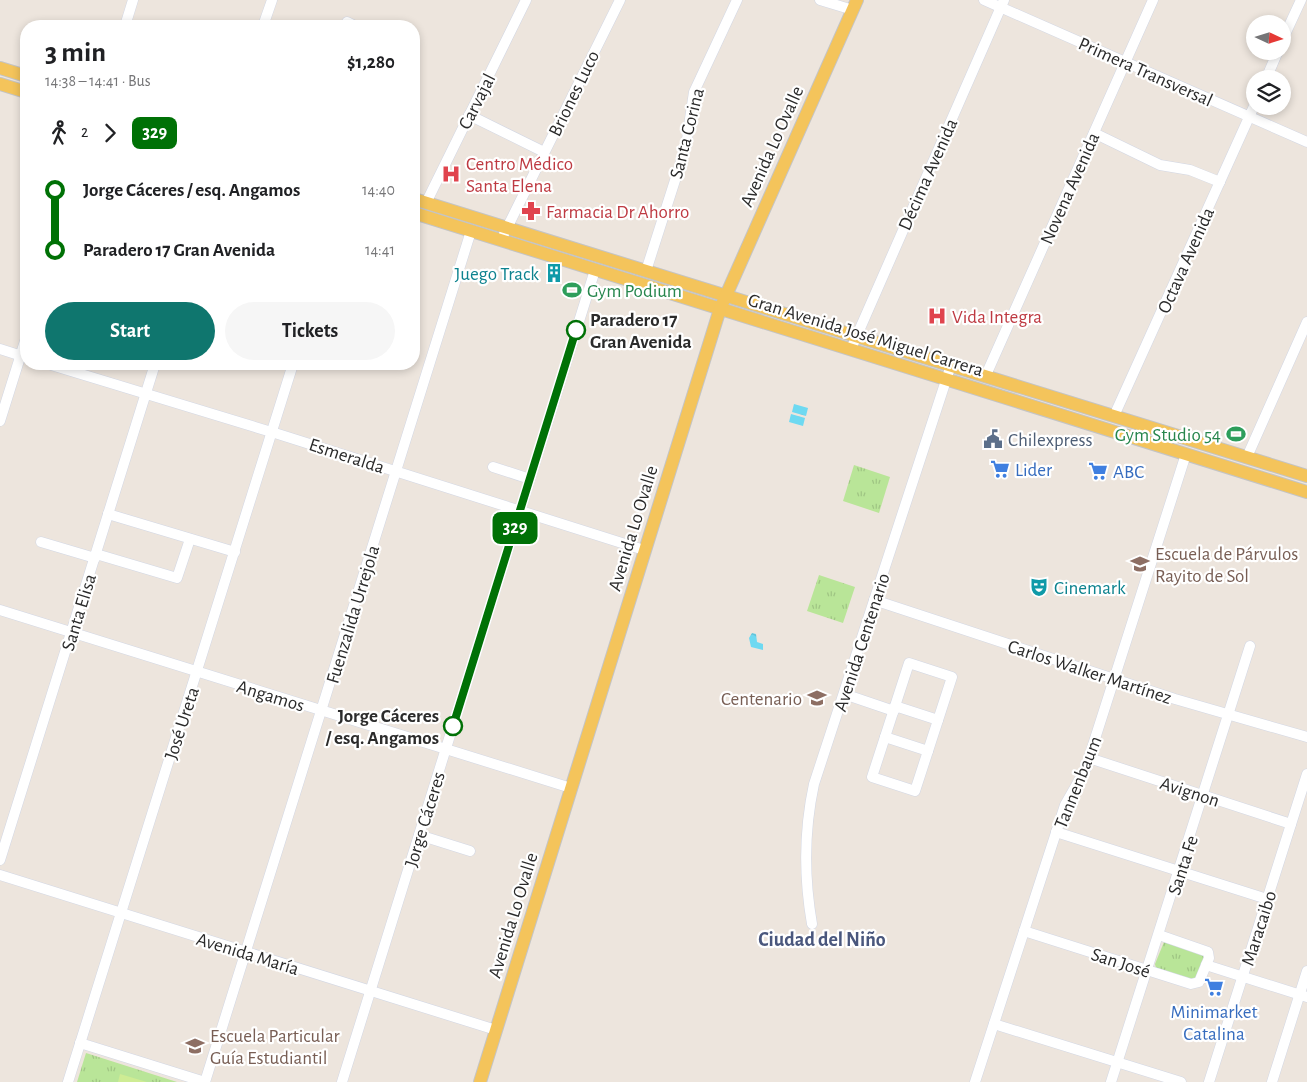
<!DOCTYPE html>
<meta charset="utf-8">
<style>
:root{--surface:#fff;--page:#f6f6f6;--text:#202124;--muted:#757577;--accent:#0f766e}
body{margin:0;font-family:"Alegreya Sans",sans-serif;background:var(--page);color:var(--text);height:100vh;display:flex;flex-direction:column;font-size:19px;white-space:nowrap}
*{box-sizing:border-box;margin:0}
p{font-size:16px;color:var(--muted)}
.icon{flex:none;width:28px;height:28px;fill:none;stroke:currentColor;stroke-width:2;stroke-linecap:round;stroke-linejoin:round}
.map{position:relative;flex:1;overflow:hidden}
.panel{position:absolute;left:20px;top:20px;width:400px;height:350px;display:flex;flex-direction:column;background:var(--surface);border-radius:20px;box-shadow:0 2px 8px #0003}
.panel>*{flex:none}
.badge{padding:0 10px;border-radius:8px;font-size:18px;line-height:32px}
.needle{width:32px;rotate:94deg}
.tools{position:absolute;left:1246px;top:15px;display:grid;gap:10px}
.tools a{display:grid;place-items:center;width:45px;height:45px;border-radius:50%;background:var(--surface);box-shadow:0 2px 8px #0003;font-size:25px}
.map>.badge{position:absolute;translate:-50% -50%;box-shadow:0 0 0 2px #fff}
.legs{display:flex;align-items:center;gap:8px;height:55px;padding:0 25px;font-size:16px}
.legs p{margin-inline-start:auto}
.headline{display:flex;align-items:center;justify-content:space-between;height:85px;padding:0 25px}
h1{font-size:28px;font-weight:700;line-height:38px}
.primary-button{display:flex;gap:10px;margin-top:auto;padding:10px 25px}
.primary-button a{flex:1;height:58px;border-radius:30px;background:var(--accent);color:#fff;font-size:20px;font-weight:700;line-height:58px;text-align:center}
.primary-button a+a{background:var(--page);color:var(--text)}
ul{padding:0 25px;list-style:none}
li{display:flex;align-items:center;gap:18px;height:60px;font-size:19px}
li i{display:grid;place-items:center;width:8px;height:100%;margin:0 6px;background:currentColor}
li i::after{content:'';width:12px;height:12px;margin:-6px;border:4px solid;border-radius:50%;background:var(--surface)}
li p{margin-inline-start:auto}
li:first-child i{background:linear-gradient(#0000 50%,currentColor 0)}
li:last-child i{background:linear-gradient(currentColor 50%,#0000 0)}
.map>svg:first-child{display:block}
.grass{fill:url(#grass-tufts)}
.pitch{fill:#ceec94}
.water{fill:url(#water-ripples)}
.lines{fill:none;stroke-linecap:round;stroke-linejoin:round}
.minor-casing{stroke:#d2d7e4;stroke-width:11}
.major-casing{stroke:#c4c4c4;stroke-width:14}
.minor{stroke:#fff;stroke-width:10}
.major{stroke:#f4c45b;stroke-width:12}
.line-1-casing{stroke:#fff;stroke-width:11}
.line-1{stroke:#007106;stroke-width:8}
.stop-1-dot{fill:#fff;stroke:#007106;stroke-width:2.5}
.labels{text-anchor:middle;stroke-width:4.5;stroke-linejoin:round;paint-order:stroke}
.street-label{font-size:19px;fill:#2b2b2b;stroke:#fff}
.health-label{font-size:19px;fill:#be3a42;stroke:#fff;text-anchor:start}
.culture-label{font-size:19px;fill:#0d838f;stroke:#fff;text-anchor:end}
.leisure-label{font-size:19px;fill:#27864d;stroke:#fff;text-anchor:start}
.stop-label{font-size:19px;font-weight:bold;fill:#2b2b2b;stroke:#fff;text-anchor:start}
.service-label{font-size:19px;fill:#4e5e75;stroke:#fff;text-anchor:start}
.shop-label{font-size:19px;fill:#366cbe;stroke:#fff;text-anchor:start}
.education-label{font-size:19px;fill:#785e54;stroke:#fff;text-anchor:start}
.neighbourhood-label{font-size:20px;font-weight:bold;fill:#4a577d;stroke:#fff}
</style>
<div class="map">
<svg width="1307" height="1082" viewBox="0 0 1307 1082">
<defs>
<pattern id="grass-tufts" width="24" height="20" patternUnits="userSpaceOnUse" patternTransform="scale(1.25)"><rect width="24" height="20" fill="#b9e598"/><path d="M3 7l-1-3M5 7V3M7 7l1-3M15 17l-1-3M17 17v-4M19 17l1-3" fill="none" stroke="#9fc583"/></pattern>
<pattern id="water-ripples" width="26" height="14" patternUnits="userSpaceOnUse" patternTransform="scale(1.25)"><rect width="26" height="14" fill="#6ed9f1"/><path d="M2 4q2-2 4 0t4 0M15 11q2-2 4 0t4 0" fill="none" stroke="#5fbacf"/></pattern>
</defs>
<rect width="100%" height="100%" fill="#ede5dd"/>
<g class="grass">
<polygon points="854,465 890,477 879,513 843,501"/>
<polygon points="819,575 855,587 843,623 807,611"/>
<polygon points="1164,942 1203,953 1204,956 1199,976 1192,980 1156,968 1155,964"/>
<polygon points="86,1053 177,1082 77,1082"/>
</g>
<polygon class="pitch" points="120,1074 147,1082 118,1082"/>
<g class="water">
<polygon points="794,404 808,408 806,416 792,412"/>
<polygon points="791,414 805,418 803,426 789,422"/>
<polygon points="752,633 756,634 757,642 763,644 763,650 751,647 749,638"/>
</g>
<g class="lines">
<g class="minor-casing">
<g id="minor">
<polyline points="820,0 853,10"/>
<polyline points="984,0 1307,142"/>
<polyline points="347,22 355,26"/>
<polyline points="125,26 133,0"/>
<polyline points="263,26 272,0"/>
<polyline points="1282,41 1301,0"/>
<polyline points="1266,79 1278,51"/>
<polyline points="469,115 544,152"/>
<polyline points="1094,133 1160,165 1190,170 1220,182"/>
<polyline points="426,203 526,0"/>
<polyline points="504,234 620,0"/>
<polyline points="646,271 686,146 694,92 737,0"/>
<polyline points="0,349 25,357"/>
<polyline points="851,349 1004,0"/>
<polyline points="48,364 278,434 644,550"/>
<polyline points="986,375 1153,0"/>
<polyline points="1114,416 1255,104"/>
<polyline points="0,421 26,338"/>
<polyline points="1247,457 1307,322"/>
<polyline points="493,467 530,479"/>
<polyline points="108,514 235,552"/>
<polyline points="41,542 95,558"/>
<polyline points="96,554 177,578 190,539"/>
<polyline points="874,600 1175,699 1307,737"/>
<polyline points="0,610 571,788"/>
<polygon points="909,663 952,677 915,791 872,777"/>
<polyline points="844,694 894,711"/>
<polyline points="895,706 938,720"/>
<polyline points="885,737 928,751"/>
<polyline points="1089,758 1291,824"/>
<polyline points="1056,832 1267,899"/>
<polyline points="419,835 470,851"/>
<polyline points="0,860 155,364"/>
<polyline points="0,875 496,1030"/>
<path d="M812 924C804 878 804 830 814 784L951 365"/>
<polyline points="1024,931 1191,984 1199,982 1209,958 1208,952 1159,935"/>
<polyline points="1206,965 1307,997"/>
<polyline points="994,1024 1181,1082"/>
<polyline points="80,1043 205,1082"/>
<polyline points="68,1082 293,364"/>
<polyline points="205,1082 471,231"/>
<polyline points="342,1082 595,270"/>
<polyline points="975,1082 1065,805 1085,770 1186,454"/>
<polyline points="1111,1082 1250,646"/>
<polyline points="1209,1082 1307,774"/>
<polyline points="1272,1082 1307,971"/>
</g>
</g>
<g class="major-casing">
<g id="major">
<polyline points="0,68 26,76"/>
<polyline points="0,84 26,92"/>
<polyline points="414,199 1307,476"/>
<polyline points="414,213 1307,492"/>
<polyline points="480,1082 720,309 857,0"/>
</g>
</g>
<use href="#minor" class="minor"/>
<use href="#major" class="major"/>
</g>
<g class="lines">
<g class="line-1-casing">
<polyline id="line-1" points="453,726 576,330"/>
</g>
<use href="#line-1" class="line-1"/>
</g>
<defs>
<g id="hospital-bare" transform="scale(1.5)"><path d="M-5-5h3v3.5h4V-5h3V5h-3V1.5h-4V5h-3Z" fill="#e0444e" stroke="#fff" stroke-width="2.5" paint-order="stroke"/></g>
<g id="pharmacy-bare" transform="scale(1.5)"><path d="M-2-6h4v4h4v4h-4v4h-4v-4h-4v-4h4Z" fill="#e0444e" stroke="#fff" stroke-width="2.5" paint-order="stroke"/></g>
<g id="building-bare" transform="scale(1.5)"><path d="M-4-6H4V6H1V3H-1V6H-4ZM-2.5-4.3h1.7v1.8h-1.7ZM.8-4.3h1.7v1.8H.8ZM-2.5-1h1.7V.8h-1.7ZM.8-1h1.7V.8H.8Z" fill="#0f9aa8" stroke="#fff" stroke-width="2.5" paint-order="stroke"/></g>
<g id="stadium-bare" transform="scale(1.5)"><path d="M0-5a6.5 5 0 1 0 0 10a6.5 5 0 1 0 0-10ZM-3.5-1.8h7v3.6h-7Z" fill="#2e9e5b" stroke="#fff" stroke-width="2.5" paint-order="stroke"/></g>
<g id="civic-bare" transform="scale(1.5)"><path d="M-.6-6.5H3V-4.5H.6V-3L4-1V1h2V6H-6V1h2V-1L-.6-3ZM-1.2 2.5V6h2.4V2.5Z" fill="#5c6f8a" stroke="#fff" stroke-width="2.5" paint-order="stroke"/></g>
<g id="supermarket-bare" transform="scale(1.5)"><path d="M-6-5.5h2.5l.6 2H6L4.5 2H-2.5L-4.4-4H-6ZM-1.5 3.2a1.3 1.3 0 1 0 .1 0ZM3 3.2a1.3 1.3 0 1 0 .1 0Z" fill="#3f7fe0" stroke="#fff" stroke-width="2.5" paint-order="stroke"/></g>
<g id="school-bare" transform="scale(1.5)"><path d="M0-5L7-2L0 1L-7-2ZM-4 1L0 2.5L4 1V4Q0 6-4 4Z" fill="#8d6e63" stroke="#fff" stroke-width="2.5" paint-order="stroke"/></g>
<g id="theatre-bare" transform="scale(1.5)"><path d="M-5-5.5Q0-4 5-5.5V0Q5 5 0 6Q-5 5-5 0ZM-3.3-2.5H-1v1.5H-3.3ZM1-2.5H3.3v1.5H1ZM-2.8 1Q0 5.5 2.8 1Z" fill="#0f9aa8" stroke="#fff" stroke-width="2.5" paint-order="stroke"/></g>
</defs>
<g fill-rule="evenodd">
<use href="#hospital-bare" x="451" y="174"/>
<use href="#pharmacy-bare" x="531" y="211"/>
<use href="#building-bare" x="554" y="273"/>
<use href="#stadium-bare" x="572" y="290"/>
<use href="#hospital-bare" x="937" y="316"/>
<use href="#stadium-bare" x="1236" y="434"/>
<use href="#civic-bare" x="993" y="439"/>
<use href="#supermarket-bare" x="1000" y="469"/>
<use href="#supermarket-bare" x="1098" y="471"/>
<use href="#school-bare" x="1140" y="564"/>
<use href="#theatre-bare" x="1039" y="587"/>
<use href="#school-bare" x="817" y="698"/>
<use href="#supermarket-bare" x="1214" y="987"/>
<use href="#school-bare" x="195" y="1046"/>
</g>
<g class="stop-1-dot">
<circle cx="576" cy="330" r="9"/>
<circle cx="453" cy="726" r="9"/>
</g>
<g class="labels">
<g class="street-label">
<text transform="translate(1146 71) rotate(24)" y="7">Primera Transversal</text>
<text transform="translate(573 93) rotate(-64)" y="7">Briones Luco</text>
<text transform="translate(476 101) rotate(-63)" y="7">Carvajal</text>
<text transform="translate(686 133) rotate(-76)" y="7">Santa Corina</text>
<text transform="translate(771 146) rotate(-66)" y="7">Avenida Lo Ovalle</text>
<text transform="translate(927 174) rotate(-66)" y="7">Décima Avenida</text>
<text transform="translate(1069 188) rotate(-66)" y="7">Novena Avenida</text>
<text transform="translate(1185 260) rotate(-66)" y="7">Octava Avenida</text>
<text transform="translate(866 334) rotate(17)" y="7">Gran Avenida José Miguel Carrera</text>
<text transform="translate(347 455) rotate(18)" y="7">Esmeralda</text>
<text transform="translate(632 528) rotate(-73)" y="7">Avenida Lo Ovalle</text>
<text transform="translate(78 612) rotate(-73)" y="7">Santa Elisa</text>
<text transform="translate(352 614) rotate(-73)" y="7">Fuenzalida Urrejola</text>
<text transform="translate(861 642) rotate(-72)" y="7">Avenida Centenario</text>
<text transform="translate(1090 671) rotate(18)" y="7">Carlos Walker Martínez</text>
<text transform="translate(271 695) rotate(17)" y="7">Angamos</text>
<text transform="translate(181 723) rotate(-72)" y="7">José Ureta</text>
<text transform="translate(1077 782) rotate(-68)" y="7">Tannenbaum</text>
<text transform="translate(1190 791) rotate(18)" y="7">Avignon</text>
<text transform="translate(424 819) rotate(-73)" y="7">Jorge Cáceres</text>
<text transform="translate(1182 865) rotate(-72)" y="7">Santa Fe</text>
<text transform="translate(512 915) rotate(-73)" y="7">Avenida Lo Ovalle</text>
<text transform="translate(1258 928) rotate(-72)" y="7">Maracaibo</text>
<text transform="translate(248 953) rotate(17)" y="7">Avenida María</text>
<text transform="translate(1121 962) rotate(18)" y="7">San José</text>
</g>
<g class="health-label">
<text x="466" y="170">Centro Médico<tspan x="466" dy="22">Santa Elena</tspan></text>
<text x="546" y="218">Farmacia Dr Ahorro</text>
<text x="952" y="323">Vida Integra</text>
</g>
<g class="culture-label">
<text x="539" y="280">Juego Track</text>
<text x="1054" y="594" text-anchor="start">Cinemark</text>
</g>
<g class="leisure-label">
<text x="587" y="297">Gym Podium</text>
<text x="1221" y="441" text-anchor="end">Gym Studio 54</text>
</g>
<g class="stop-label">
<text x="590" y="326">Paradero 17<tspan x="590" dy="22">Gran Avenida</tspan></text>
<text x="439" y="722" text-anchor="end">Jorge Cáceres<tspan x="439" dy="22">/ esq. Angamos</tspan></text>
</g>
<g class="service-label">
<text x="1008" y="446">Chilexpress</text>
</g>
<g class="shop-label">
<text x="1015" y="476">Lider</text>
<text x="1113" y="478">ABC</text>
<text x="1214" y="1018" text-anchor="middle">Minimarket<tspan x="1214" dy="22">Catalina</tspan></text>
</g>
<g class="education-label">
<text x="1155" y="560">Escuela de Párvulos<tspan x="1155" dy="22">Rayito de Sol</tspan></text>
<text x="802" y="705" text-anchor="end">Centenario</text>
<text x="210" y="1042">Escuela Particular<tspan x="210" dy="22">Guía Estudiantil</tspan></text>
</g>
<g class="neighbourhood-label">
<text x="822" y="946">Ciudad del Niño</text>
</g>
</g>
</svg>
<div class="tools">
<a><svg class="needle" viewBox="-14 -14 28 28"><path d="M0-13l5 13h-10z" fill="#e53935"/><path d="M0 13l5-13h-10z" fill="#757577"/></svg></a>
<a><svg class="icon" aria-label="layers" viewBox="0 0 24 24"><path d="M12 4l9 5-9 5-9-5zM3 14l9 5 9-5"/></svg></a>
</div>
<b class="badge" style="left:515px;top:528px;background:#007106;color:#fff">329</b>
<section class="panel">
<div class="headline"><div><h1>3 min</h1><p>14:38 – 14:41 · Bus</p></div><b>$1,280</b></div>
<div class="legs"><svg class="icon" aria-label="walk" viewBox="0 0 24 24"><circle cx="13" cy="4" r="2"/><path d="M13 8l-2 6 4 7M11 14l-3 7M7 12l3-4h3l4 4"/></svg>2<svg class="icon" aria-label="forward" viewBox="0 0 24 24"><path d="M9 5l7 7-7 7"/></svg><b class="badge" style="background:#007106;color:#fff">329</b></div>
<ul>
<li><i style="color:#007106"></i><b>Jorge Cáceres / esq. Angamos</b><p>14:40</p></li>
<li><i style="color:#007106"></i><b>Paradero 17 Gran Avenida</b><p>14:41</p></li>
</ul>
<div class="primary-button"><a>Start</a><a>Tickets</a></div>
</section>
</div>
